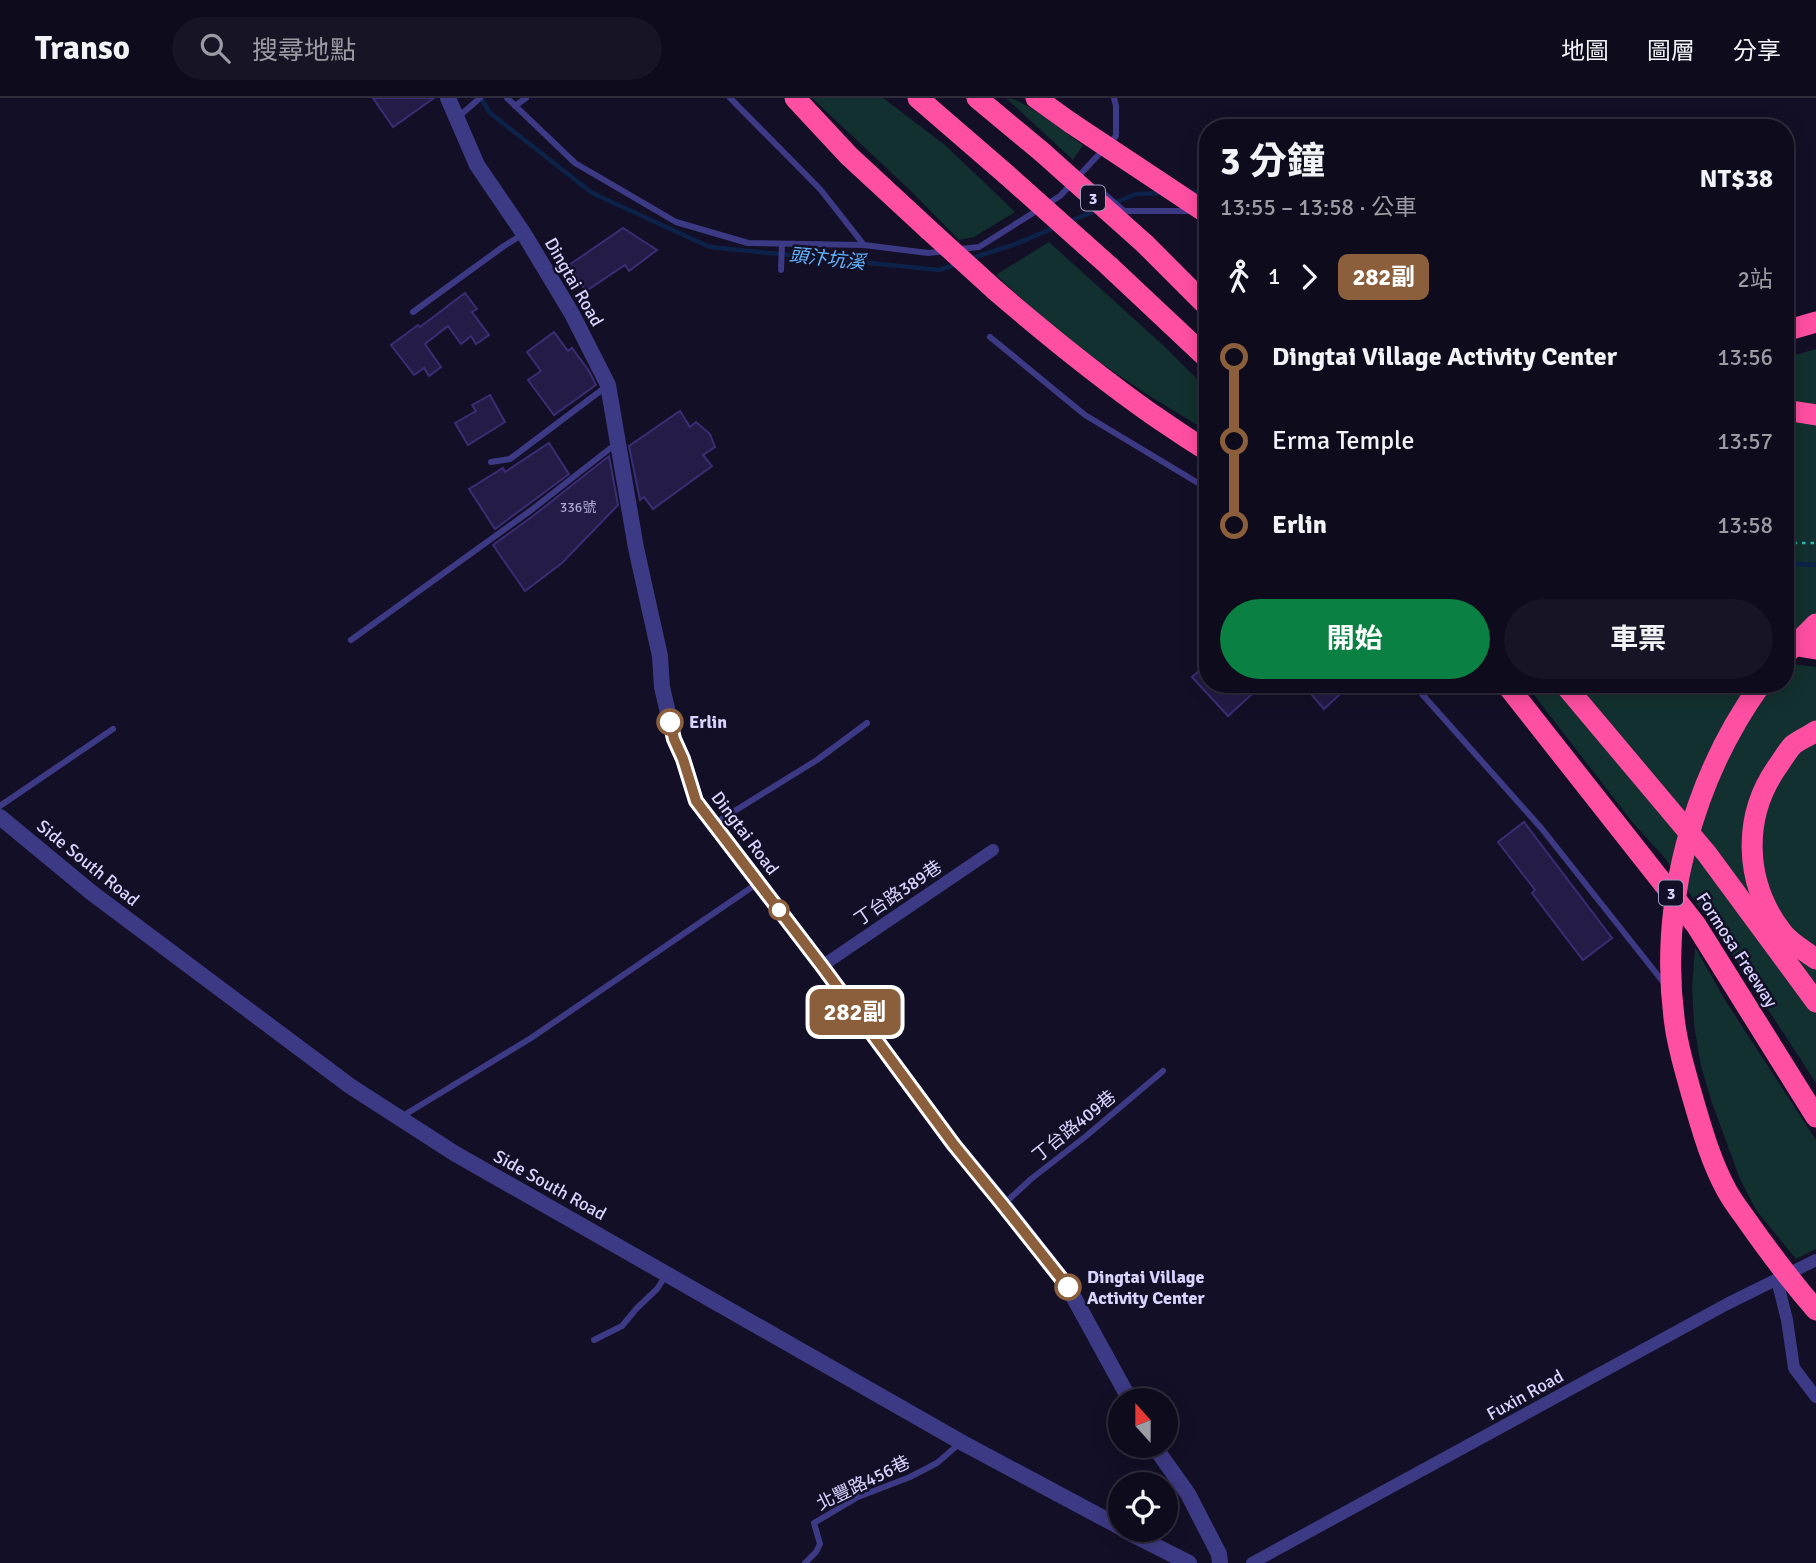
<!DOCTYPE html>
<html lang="zh-TW">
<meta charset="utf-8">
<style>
:root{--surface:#0e0b1c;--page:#171425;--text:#f1f3f6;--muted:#9b9ba3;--line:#2e2b3b;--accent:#0b8043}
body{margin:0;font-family:Signika,"Noto Sans TC",sans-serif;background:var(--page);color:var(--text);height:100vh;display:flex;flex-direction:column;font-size:26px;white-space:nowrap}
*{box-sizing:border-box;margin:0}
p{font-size:23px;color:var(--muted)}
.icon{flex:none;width:38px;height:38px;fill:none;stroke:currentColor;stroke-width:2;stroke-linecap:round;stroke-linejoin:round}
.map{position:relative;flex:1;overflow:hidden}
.panel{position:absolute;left:1199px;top:21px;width:595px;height:574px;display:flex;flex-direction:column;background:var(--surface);border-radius:28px;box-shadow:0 4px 18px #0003,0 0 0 2px var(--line)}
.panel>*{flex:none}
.badge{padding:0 14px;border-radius:10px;font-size:24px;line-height:46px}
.needle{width:46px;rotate:339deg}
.buttons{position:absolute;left:1108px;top:1290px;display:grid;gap:14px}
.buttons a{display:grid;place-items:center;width:70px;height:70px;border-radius:50%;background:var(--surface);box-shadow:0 4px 18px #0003,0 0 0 2px var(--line);font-size:35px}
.map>.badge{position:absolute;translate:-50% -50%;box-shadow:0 0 0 4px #fff}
.legs{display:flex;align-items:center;gap:10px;height:77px;padding:0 21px;font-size:23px}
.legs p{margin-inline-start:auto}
.head{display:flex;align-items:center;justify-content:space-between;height:119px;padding:0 21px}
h1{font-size:38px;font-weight:700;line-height:52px}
.button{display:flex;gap:14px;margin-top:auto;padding:14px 21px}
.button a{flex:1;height:80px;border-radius:42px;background:var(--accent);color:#fff;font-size:28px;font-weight:700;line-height:80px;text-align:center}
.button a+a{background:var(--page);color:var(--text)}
ul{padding:0 21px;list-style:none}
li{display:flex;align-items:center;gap:24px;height:84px;font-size:26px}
li i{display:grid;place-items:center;width:10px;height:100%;margin:0 9px;background:currentColor}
li i::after{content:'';width:18px;height:18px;margin:-9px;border:5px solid;border-radius:50%;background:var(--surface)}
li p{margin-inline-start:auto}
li:first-child i{background:linear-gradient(#0000 50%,currentColor 0)}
li:last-child i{background:linear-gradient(currentColor 50%,#0000 0)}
header{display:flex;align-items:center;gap:42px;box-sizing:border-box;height:98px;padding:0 35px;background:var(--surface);border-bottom:2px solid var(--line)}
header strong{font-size:33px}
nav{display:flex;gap:38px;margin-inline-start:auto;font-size:24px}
.search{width:490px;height:63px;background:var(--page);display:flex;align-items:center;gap:18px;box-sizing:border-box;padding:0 24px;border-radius:38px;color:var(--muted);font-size:26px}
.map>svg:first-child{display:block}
.green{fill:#12302f}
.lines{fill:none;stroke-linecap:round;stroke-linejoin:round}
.stream{stroke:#0c2248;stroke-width:4.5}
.building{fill:#241b47;stroke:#3b2d73;stroke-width:2}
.path{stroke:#2fb8b0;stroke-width:2.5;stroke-dasharray:3.5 5;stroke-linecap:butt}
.service{stroke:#3d3a85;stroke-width:6}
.minor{stroke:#3d3a85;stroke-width:12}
.tertiary{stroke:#3d3a85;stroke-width:16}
.motorway{stroke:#ff4fa3;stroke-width:21}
.motorway-bridge{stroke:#ff4fa3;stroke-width:21}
.line-1-casing{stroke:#fff;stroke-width:16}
.line-1{stroke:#8b5e3c;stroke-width:10}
.stop-1-dot{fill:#fff;stroke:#8b5e3c;stroke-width:3.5}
.labels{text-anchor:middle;stroke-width:5;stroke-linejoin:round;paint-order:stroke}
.number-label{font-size:14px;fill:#aca6d1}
.shield{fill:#130f26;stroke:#9e99be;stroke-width:2}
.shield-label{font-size:16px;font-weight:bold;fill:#d9d4ff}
.street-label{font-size:18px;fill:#d9d4ff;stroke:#130f26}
.stop-label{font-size:18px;font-weight:bold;fill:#d9d4ff;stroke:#130f26;text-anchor:start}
.water-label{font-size:19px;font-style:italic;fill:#62b6ff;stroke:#130f26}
</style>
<header>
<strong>Transo</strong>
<div class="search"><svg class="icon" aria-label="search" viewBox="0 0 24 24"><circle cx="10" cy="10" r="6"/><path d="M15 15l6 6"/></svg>搜尋地點</div>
<nav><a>地圖</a><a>圖層</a><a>分享</a></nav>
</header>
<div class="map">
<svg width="1816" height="1465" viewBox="0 0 1816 1465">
<rect width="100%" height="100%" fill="#130f26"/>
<g class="green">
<polygon points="812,0 883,0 945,47 1015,114 974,139 959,142 911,93"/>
<path d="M1006 0C1024 0 1067 36 1083 47L1073 62Z"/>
<polygon points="1049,144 1164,248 1207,291 1207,333 1145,295 1066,241 996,177"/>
<polygon points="1816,251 1816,535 1785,534 1785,260"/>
<polygon points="1785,565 1816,569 1816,985 1728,850 1664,759 1633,725 1531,593 1540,586 1785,586"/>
<polygon points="1695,849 1725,902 1816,1042 1816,1151 1796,1161 1756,1112 1740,1081 1712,1005 1701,968 1694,926 1692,889"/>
</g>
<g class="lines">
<g class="stream">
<polyline points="481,0 490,15 592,95 710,149 939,172 957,166"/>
<polyline points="1191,94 1208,94"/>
<polyline points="1112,106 1136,96 1161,95"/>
<polyline points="1070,123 1098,112"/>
<polyline points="972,160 1013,147 1056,129"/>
<polyline points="1785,465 1816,467"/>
</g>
</g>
<g class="building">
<polygon points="373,0 434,0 393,29"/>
<polygon points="623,130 657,152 629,173 625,167 586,193 569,167"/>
<polygon points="465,195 477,211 472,214 489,237 476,246 471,238 461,246 448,228 425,246 441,269 429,278 424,270 414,277 391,247 418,227 420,229"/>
<polygon points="554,234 568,253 572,250 589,273 596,287 554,317 528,282 541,273 527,254"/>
<polygon points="490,297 505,324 468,347 455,325 476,313 472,307"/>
<polygon points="680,313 690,329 696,324 710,336 715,349 703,357 712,368 653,411 644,399 640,402 629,348"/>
<polygon points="549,345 569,376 495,431 469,391 503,370 505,374"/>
<polygon points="609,358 618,407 562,465 525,493 493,447 533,418"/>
<polygon points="1208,565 1208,586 1263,586 1228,618 1192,579"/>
<polygon points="1302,586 1351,586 1324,611"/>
<polygon points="1524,724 1612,840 1583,862 1532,795 1535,792 1498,744"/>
</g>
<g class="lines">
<polyline class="path" points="1785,445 1816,445"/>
<g class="service">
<polyline points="507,0 575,65 676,124 748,145 864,147 928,155 946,153"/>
<polyline points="730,0 820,91 864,147"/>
<polyline points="515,8 526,0"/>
<polyline points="457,20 480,0"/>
<polyline points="1101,93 1124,113 1192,113"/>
<polyline points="960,151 979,149 1060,98 1116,38 1116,8 1114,0"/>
<polyline points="781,172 782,146"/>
<polyline points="413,214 504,148 522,137"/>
<polyline points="990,239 1085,317 1208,391"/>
<polyline points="491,364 510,361 607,288"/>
<polyline points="351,542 530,413 617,345"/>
<polyline points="1413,586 1542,731 1664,885"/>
<polyline points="0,708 113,631"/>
<polyline points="715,725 817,662 867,625"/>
<polyline points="401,1019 531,940 758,785"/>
<polyline points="1005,1105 1031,1081 1085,1039 1163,973"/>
<polyline points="594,1242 622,1228 637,1210 657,1191 666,1177"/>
<polyline points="805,1465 816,1454 820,1446 814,1425 858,1399 910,1379 937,1365 959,1346"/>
</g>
<g class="minor">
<polyline points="822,868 993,752"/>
<polyline points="1777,1182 1787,1222 1794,1270 1816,1299"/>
<polyline points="1252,1465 1727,1206 1816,1162"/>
</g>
<g class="tertiary">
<polyline points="448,0 477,67 524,136 572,216 608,287 636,450 660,558 662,589 674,641 683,661 696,703 822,868 954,1047 1003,1106 1068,1189 1130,1302"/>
<polyline points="0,719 92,795 350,988 454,1055 961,1344 1120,1429"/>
<polyline points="1154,1348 1188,1396 1219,1456 1220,1465"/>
<polyline points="1124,1432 1189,1465"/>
</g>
<g class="motorway">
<polyline points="795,0 849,58 929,132"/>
<polyline points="918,0 1007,77"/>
<polyline points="977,0 1042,54"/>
<polyline points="1036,0 1071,25"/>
<polyline points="1145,146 1208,209"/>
<polyline points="1109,168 1208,261"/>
<path d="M995 192C1046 236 1098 278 1153 317 1171 329 1189 342 1208 353"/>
<polyline points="1785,233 1816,224"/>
<polyline points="1785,312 1816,317"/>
<polyline points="1785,546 1816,551"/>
<polyline points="1506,586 1696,827 1816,1019"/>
<polyline points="1564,586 1707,756 1816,904"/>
<path d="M1816 633C1809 638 1799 642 1793 647 1788 652 1784 659 1780 665 1742 716 1743 783 1782 834 1790 845 1805 853 1816 861"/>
</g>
<g class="motorway-bridge">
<polyline points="1071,25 1208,116"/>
<polyline points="1042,54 1145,146"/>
<polyline points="1007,77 1109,168"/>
<polyline points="929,132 995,192"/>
<polyline points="1785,557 1816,526"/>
<path d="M1761 586C1692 682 1658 809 1675 927 1678 950 1685 972 1691 994 1701 1028 1710 1062 1727 1093 1733 1104 1741 1114 1748 1124 1769 1154 1792 1184 1816 1212"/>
</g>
</g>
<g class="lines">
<g class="line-1-casing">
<polyline id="line-1" points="670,624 674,641 683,661 696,703 822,868 954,1047 1003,1107 1068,1189"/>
</g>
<use href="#line-1" class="line-1"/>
</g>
<g class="stop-1-dot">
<circle cx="670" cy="624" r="12"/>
<circle cx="779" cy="812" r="9"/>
<circle cx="1068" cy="1189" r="12"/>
</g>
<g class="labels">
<g class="number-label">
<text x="578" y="414">336號</text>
</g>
<g class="shield">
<rect x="1081" y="87.5" width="24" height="25" rx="5"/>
<rect x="1659" y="782.5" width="24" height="25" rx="5"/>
</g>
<g class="shield-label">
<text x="1093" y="106">3</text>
<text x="1671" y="801">3</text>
</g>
<g class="street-label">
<text transform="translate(574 184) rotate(60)" y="6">Dingtai Road</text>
<text transform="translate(745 735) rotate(53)" y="6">Dingtai Road</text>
<text transform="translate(88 765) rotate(39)" y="6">Side South Road</text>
<text transform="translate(898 795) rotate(-34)" y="6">丁台路389巷</text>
<text transform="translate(1737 852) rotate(57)" y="6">Formosa Freeway</text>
<text transform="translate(1074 1028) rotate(-39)" y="6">丁台路409巷</text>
<text transform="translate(550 1087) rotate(29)" y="6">Side South Road</text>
<text transform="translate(1525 1297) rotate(-29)" y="6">Fuxin Road</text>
<text transform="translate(863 1385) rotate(-26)" y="6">北豐路456巷</text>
</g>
<g class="stop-label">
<text x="689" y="630">Erlin</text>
<text x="1087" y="1185">Dingtai Village<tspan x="1087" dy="21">Activity Center</tspan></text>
</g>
<g class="water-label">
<text transform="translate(827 160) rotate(6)" y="7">頭汴坑溪</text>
</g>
</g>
</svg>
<div class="buttons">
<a><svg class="needle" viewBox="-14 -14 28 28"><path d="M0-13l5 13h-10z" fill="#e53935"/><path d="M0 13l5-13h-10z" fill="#9b9ba3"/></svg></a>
<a><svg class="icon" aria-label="locate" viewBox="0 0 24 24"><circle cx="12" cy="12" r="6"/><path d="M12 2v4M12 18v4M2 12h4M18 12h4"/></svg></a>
</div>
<b class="badge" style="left:855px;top:914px;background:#8b5e3c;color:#fff">282副</b>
<section class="panel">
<div class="head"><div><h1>3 分鐘</h1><p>13:55 – 13:58 · 公車</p></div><b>NT$38</b></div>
<div class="legs"><svg class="icon" aria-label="walk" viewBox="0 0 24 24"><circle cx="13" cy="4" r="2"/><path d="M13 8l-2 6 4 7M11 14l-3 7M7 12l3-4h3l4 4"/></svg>1<svg class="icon" aria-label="forward" viewBox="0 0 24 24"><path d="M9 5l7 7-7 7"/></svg><b class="badge" style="background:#8b5e3c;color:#fff">282副</b><p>2站</p></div>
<ul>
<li><i style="color:#8b5e3c"></i><b>Dingtai Village Activity Center</b><p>13:56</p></li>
<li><i style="color:#8b5e3c"></i><span>Erma Temple</span><p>13:57</p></li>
<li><i style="color:#8b5e3c"></i><b>Erlin</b><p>13:58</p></li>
</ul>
<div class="button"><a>開始</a><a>車票</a></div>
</section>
</div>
